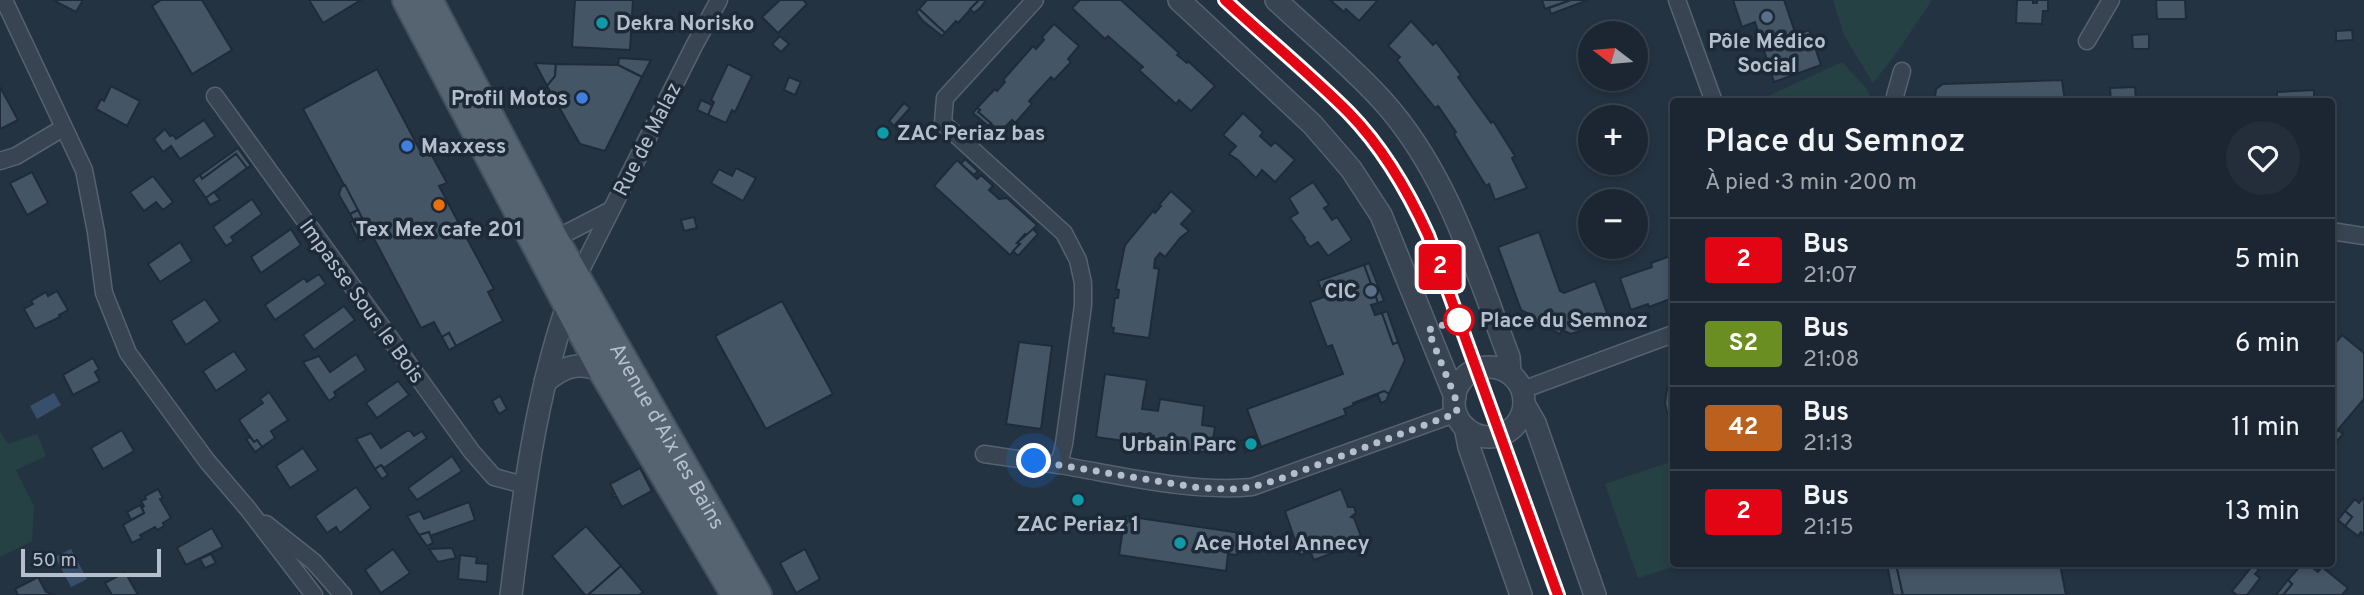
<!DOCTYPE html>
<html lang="fr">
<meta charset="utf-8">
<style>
:root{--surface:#1b2632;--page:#242e3a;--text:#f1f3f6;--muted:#a0a5ac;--line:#39434d}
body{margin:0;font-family:Overpass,sans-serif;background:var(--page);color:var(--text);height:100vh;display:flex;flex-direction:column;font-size:26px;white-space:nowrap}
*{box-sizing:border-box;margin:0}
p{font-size:23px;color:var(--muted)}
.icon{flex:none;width:38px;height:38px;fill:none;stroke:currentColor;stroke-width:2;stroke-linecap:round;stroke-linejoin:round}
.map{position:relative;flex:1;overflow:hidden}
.side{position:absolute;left:1670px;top:98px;width:665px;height:469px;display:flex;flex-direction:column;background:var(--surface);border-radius:7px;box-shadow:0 4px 10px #0003,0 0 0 2px var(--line)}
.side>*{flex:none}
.badge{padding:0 14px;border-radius:5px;font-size:24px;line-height:46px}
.needle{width:46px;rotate:286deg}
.tools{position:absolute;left:1578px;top:21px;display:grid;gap:14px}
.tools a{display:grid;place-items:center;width:70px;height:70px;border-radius:50%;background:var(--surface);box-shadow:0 4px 10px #0003,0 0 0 2px var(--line);font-size:35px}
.scale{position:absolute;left:21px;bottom:18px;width:140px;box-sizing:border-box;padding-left:7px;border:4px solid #b5bfcc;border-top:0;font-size:19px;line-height:24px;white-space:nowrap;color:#b5bfcc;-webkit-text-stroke:5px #1d2936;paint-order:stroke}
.you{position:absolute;width:35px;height:35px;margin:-18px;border:5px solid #fff;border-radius:50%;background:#1a73e8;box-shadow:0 0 0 10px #1a73e833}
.map>.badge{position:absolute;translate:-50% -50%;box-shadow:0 0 0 4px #fff}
.round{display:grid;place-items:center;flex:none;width:74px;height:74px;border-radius:37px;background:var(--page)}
.headline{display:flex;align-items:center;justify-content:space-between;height:119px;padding:0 35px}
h1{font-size:33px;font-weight:600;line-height:52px}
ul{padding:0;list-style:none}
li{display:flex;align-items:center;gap:21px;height:84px;padding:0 35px;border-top:2px solid var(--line)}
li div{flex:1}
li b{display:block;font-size:26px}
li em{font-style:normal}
li .badge{min-width:77px;font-weight:700;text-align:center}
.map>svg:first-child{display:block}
.green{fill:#264143}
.water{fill:#374f6a}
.building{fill:#456;stroke:#1f2b38;stroke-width:2}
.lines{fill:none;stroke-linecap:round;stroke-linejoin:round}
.minor-casing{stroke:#56626f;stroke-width:19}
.tertiary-casing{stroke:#56626f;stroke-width:24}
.primary-casing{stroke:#45505d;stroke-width:30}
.minor{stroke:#384451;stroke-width:16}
.tertiary{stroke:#384451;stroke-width:21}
.primary{stroke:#566371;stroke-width:26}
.line-casing{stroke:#fff;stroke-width:16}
.line{stroke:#e30513;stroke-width:10}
.walk{stroke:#b5bfcc;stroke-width:7;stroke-dasharray:0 12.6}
.service-dot{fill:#5c6f8a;stroke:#1d2936;stroke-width:2.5}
.culture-dot{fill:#0f9aa8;stroke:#1d2936;stroke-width:2.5}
.shop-dot{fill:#3f7fe0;stroke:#1d2936;stroke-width:2.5}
.food-dot{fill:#e8710a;stroke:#1d2936;stroke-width:2.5}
.stop-dot{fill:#fff;stroke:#e30513;stroke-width:3.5}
.labels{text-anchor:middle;stroke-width:7;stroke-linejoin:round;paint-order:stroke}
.poi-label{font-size:21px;font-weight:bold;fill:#b5bfcc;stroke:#1d2936;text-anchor:start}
.street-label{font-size:21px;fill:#b5bfcc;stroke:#1d2936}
.stop-label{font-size:21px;font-weight:bold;fill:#b5bfcc;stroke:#1d2936;text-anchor:start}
</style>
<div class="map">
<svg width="2364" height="595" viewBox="0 0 2364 595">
<rect width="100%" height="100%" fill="#243342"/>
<g class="green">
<polygon points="1833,0 1932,0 1895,55 1873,83 1844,35"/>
<polygon points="1842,62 1866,88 1872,101 1757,101"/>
<polygon points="0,432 8,444 37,434 46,456 16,470 34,506 32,541 0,557"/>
<polygon points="1673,461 1673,564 1682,564 1638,578 1605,484"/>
</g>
<g class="water">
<polygon points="54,393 61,405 37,419 30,406"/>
<polygon points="71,549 87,579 71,587 55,557"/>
</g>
<g class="building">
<polygon points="53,0 83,0 76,12"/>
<polygon points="161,0 202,0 232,50 192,74 152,6"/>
<polygon points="309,0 361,0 323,23"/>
<polygon points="575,0 633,0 630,50 572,47"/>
<polygon points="780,0 803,0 807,4 778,33 762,17"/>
<polygon points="927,0 979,0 958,23 956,21 945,33 919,9"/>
<polygon points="979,0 986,0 981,7 974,13 970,9"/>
<polygon points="1080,0 1121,0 1179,53 1177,55 1187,63 1188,61 1215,86 1191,111 1179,100 1176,104 1139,70 1143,67 1108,36 1105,39 1072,8"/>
<polygon points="1330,0 1378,0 1359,21 1346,9 1344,12"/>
<polygon points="1542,0 1571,0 1545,9"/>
<polygon points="1571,0 1588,0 1551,14 1549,8"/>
<polygon points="1733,0 1784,0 1796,35 1809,30 1821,65 1774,82 1755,22 1742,27"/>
<polygon points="2017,0 2033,0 2033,3 2037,3 2037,0 2048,0 2048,11 2043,11 2042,24 2016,23"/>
<polygon points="2156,0 2185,0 2186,19 2157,19"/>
<polygon points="919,9 945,33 942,36 923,21 916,12"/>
<polygon points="1411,21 1433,45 1436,42 1461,75 1458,77 1491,123 1493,121 1515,156 1512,158 1527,188 1495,200 1489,184 1486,186 1454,134 1456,132 1438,106 1435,108 1397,60 1400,57 1388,46"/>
<polygon points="1054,24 1079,46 1068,59 1071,62 1054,80 1051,77 1029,101 1032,104 1015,123 1012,120 1000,132 978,112 980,110 977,108 995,89 997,91 1005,82 1003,80 1033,46 1036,49 1044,40 1042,37"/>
<polygon points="2352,30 2353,40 2336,41 2336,31"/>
<polygon points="2149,34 2149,49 2133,49 2132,35"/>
<polygon points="780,36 789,44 781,52 772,44"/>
<polygon points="619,58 651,60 642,77 618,65"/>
<polygon points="535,63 556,64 555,76 547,86"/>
<polygon points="556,64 618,65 642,77 605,151 580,144 547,86 555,76"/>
<polygon points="728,64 752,76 735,112 732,110 726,123 708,115 714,102 711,100"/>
<polygon points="377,69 423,156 430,152 447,183 439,186 494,289 488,292 503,321 456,346 449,333 442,337 434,322 421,328 372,235 364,240 356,226 364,222 303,109"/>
<polygon points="789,77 801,82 795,95 784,90"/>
<polygon points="2062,80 2065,102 1938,102 1935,98 1936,89 1943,84"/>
<polygon points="111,86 140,101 127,126 96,109 101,99 104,101"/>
<polygon points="0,87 18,120 0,129"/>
<polygon points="2135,87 2136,102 2111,102 2110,88"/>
<polygon points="2314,90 2314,101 2277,102 2277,92"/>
<polygon points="701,100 712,105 708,115 697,110"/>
<polygon points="904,103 910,108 894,126 889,121"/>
<polygon points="977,108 980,110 978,112 991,123 988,126 973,113"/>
<polygon points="1243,113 1263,132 1260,136 1271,146 1275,142 1295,160 1275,182 1262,170 1256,178 1238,160 1229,154 1236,146 1223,135"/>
<polygon points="204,120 215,136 180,159 171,146 163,152 154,139 165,129 170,136 173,135 176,139"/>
<polygon points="238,148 251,166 247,168 236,154 202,179 200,175"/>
<polygon points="236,154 247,168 206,198 193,180 200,175 202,179"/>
<polygon points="965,159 978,171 974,175 961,164"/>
<polygon points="957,160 977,179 981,175 993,186 989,190 999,199 1007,198 1037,225 1027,236 1025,234 1017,243 1020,244 1010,255 934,186"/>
<polygon points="736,168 756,178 743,201 711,183 719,169 732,176"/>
<polygon points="32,172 48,203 27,215 10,183"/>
<polygon points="153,176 173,202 163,210 156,202 144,211 130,192"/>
<polygon points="1313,182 1329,205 1324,208 1332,220 1337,217 1352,240 1328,256 1318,242 1310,247 1304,239 1305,238 1290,218 1298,213 1289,198"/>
<polygon points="345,185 358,210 350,214 339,195 341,187"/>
<polygon points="1171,191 1193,211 1181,224 1189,231 1180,238 1165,257 1160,253 1155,259 1154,268 1159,269 1149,338 1113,333 1114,328 1111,327 1115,298 1118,298 1119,290 1116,289 1125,245 1153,211 1155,213 1161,206 1159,205"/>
<polygon points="214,192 220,200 210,205 206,198"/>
<polygon points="252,199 262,214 231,237 234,241 226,246 213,227"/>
<polygon points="358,210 364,222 356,226 350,214"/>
<polygon points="694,217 697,228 684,231 681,220"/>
<polygon points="353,221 364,240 359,242 350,223"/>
<polygon points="291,229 301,245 261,273 251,257"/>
<polygon points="1033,229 1038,234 1018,256 1013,251 1020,244 1017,243"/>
<polygon points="1539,232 1560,291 1564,293 1595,281 1610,321 1571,334 1562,330 1560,334 1529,319 1531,315 1521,310 1498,247"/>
<polygon points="180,242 192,261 160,282 148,264"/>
<polygon points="1673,255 1673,298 1649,307 1648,304 1631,310 1620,278 1652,267 1651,263"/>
<polygon points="1369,263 1384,301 1378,303 1364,265"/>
<polygon points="1364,265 1378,303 1371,305 1375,315 1382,313 1393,344 1398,342 1405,360 1389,394 1384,391 1353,403 1354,405 1344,409 1346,415 1261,447 1247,409 1343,374 1332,345 1327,347 1310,302 1324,297 1318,281"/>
<polygon points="319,274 326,284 275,320 265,305 304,278 307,282"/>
<polygon points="57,291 68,310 59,315 60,317 35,329 24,309 33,304 31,301 46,292 48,296"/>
<polygon points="205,299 220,321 186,345 171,321"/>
<polygon points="782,301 833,394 766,429 715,336"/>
<polygon points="344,306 355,320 314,350 303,335"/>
<polygon points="1387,311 1398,342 1393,344 1382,313"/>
<polygon points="449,333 456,346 449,350 442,337"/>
<polygon points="2342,335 2364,353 2364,399 2331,438 2331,348"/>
<polygon points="1019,342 1052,346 1041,429 1006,424"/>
<polygon points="234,351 247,370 216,391 203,371"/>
<polygon points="356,354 366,370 334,392 336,396 329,401 303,362 319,356 330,372"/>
<polygon points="93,358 99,369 95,372 100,381 73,395 63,375"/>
<polygon points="1105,374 1147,380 1142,409 1158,411 1160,399 1204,406 1202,425 1215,427 1211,453 1153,445 1154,436 1139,433 1138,443 1096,437"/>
<polygon points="398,381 409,395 377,418 366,403"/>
<polygon points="1672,381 1673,380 1673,420 1670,412 1667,413 1665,403 1667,389"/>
<polygon points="1384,391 1389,394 1386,401 1381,403 1378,395 1354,404"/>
<polygon points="269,392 288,420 271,431 275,438 262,447 257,440 254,442 239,420 263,403 260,399"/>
<polygon points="500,396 507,409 499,414 492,401"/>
<polygon points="122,430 134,451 103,469 91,448"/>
<polygon points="2338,430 2343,434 2331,448 2331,438"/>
<polygon points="407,431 410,431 414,436 422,431 427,438 384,468 381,465 375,469 356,439 371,433 381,448"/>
<polygon points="1257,436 1261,447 1245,452 1241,441"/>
<polygon points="250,437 254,442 257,440 262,447 255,452 246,439"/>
<polygon points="303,448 318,470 290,488 276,466"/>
<polygon points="452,456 462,471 417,500 408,488"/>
<polygon points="381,465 388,475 382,479 375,469"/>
<polygon points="640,468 652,491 622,507 616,496 613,498 612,495 615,494 610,484"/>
<polygon points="356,487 371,508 340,533 336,527 327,533 315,516"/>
<polygon points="158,489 163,498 160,499 171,518 163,523 164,526 157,530 155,527 140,535 142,538 132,543 123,525 144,513 142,508 144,506 141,501 146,499 145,496"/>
<polygon points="1341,489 1348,507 1354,507 1356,513 1351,517 1354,518 1363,542 1314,560 1310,551 1300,555 1285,511"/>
<polygon points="2364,497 2364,535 2361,532 2358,536 2345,526 2352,517 2345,511 2355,499 2359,503"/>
<polygon points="469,502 475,520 430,536 429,532 419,535 407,516 420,511 424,519"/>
<polygon points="140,505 144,513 131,520 127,512"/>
<polygon points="2345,511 2352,517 2345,526 2338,520"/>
<polygon points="1125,516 1241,533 1237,555 1228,554 1226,571 1119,555"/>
<polygon points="586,526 621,566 588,595 585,595 552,556"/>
<polygon points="212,528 223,547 186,565 177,548"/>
<polygon points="429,532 433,543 427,546 419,535"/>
<polygon points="452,548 456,558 438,562 429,549"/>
<polygon points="393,549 410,573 381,593 365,570"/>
<polygon points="805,549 820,579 796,593 780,563"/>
<polygon points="211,554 216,563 205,568 200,559"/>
<polygon points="460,555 477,557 476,563 488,564 487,582 458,579"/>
<polygon points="1887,564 1896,564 1903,595 1893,595"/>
<polygon points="1896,564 2060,564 2066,595 1903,595"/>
<polygon points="2302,564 2307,564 2318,572 2322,567 2348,588 2342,595 2283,595 2292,584 2288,580"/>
<polygon points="2253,565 2259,570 2255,574 2260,578 2247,595 2237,595 2232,591"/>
<polygon points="621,566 643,592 639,595 588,595"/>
<polygon points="125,572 138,595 112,595 105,583"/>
<polygon points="38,577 46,592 56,595 18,595 15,589"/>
<polygon points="2288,580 2292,584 2283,595 2276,595"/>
</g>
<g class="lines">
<g class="minor-casing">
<g id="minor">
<polyline points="4,0 84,170 96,232 104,293 128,353 207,461 248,509 314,595"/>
<path d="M1035 0 945 98 943 123 1064 233 1078 260 1083 283V305L1064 444 1059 465C1120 475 1191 493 1252 487L1457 413"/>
<polyline points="1677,0 1714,102"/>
<polyline points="2087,41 2111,0"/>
<polyline points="215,96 472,452 494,477 524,485"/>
<polyline points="1897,102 1895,96 1902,71"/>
<polyline points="0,161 16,156 63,128"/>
<polyline points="2331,231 2364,236"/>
<polyline points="555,239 609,211"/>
<polyline points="577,278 694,46 719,0"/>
<polyline points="1522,390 1673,334"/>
<polyline points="984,454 1059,465"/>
<polyline points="266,524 314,562 343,595"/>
</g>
</g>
<g class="tertiary-casing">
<g id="tertiary">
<polyline points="1179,0 1312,124 1351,169 1381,215 1455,397"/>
<path d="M1276 0C1311 33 1349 64 1381 99 1447 171 1475 268 1509 357L1510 374"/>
<circle cx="1489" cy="402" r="35"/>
<path d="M545 382C564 366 579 361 602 371"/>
<polyline points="1524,404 1535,423 1595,595"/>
<polyline points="1465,427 1469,447 1521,595"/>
<path d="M511 595C523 497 535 399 567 306"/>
</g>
</g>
<g class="primary-casing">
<g id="primary">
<polyline points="406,0 602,371 735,595"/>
<path id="s1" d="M429 0 555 239 758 595"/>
</g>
</g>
<use href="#minor" class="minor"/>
<use href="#tertiary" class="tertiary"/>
<use href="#primary" class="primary"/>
</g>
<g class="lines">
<g class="line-casing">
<path id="line" d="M1225 0C1266 38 1310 74 1349 113 1383 148 1408 191 1428 235L1558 595"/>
</g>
<use href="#line" class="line"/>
<polyline class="walk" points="1034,461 1200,488 1233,489 1252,487 1277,480 1457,413 1455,397 1428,330 1459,320"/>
</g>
<g class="service-dot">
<circle cx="1767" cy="17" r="7"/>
<circle cx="1371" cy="291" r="7"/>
</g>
<g class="culture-dot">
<circle cx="602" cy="23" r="7"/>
<circle cx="883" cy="133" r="7"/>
<circle cx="1251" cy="444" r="7"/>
<circle cx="1078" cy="500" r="7"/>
<circle cx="1180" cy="543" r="7"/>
</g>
<g class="shop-dot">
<circle cx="582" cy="98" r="7"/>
<circle cx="407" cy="146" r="7"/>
</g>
<circle class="food-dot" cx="439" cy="205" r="7"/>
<circle class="stop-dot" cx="1459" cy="320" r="14"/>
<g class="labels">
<g class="poi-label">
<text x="616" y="30">Dekra Norisko</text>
<text x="1767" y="48" text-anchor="middle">Pôle Médico<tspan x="1767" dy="24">Social</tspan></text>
<text x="568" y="105" text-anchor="end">Profil Motos</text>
<text x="897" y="140">ZAC Periaz bas</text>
<text x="421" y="153">Maxxess</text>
<text x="439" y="236" text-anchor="middle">Tex Mex cafe 201</text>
<text x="1357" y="298" text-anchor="end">CIC</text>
<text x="1237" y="451" text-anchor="end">Urbain Parc</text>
<text x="1078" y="531" text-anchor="middle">ZAC Periaz 1</text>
<text x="1194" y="550">Ace Hotel Annecy</text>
</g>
<g class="street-label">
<text transform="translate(647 139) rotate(-63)" y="7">Rue de Malaz</text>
<text transform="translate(362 301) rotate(54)" y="7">Impasse Sous le Bois</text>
<text dy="7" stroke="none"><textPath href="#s1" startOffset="497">Avenue d'Aix les Bains</textPath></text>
</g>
<g class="stop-label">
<text x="1480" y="327">Place du Semnoz</text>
</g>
</g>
</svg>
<div class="tools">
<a><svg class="needle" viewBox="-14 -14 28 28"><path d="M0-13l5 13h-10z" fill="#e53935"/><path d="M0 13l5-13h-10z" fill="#a0a5ac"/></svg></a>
<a>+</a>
<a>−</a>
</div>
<div class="scale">50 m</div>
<div class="you" style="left:1034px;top:461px"></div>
<b class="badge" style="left:1440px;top:267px;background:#e30513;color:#fff">2</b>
<section class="side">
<div class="headline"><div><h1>Place du Semnoz</h1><p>À pied · 3 min · 200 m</p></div><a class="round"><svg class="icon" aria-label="heart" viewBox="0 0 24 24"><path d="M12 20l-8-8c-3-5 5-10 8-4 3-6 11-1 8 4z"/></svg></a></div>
<ul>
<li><span class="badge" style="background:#e30513;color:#fff">2</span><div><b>Bus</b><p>21:07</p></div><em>5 min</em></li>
<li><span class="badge" style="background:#6b8e23;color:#fff">S2</span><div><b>Bus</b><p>21:08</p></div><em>6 min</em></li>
<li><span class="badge" style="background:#bc601e;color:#fff">42</span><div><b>Bus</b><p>21:13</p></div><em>11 min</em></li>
<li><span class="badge" style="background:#e30513;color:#fff">2</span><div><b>Bus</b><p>21:15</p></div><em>13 min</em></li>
</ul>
</section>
</div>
